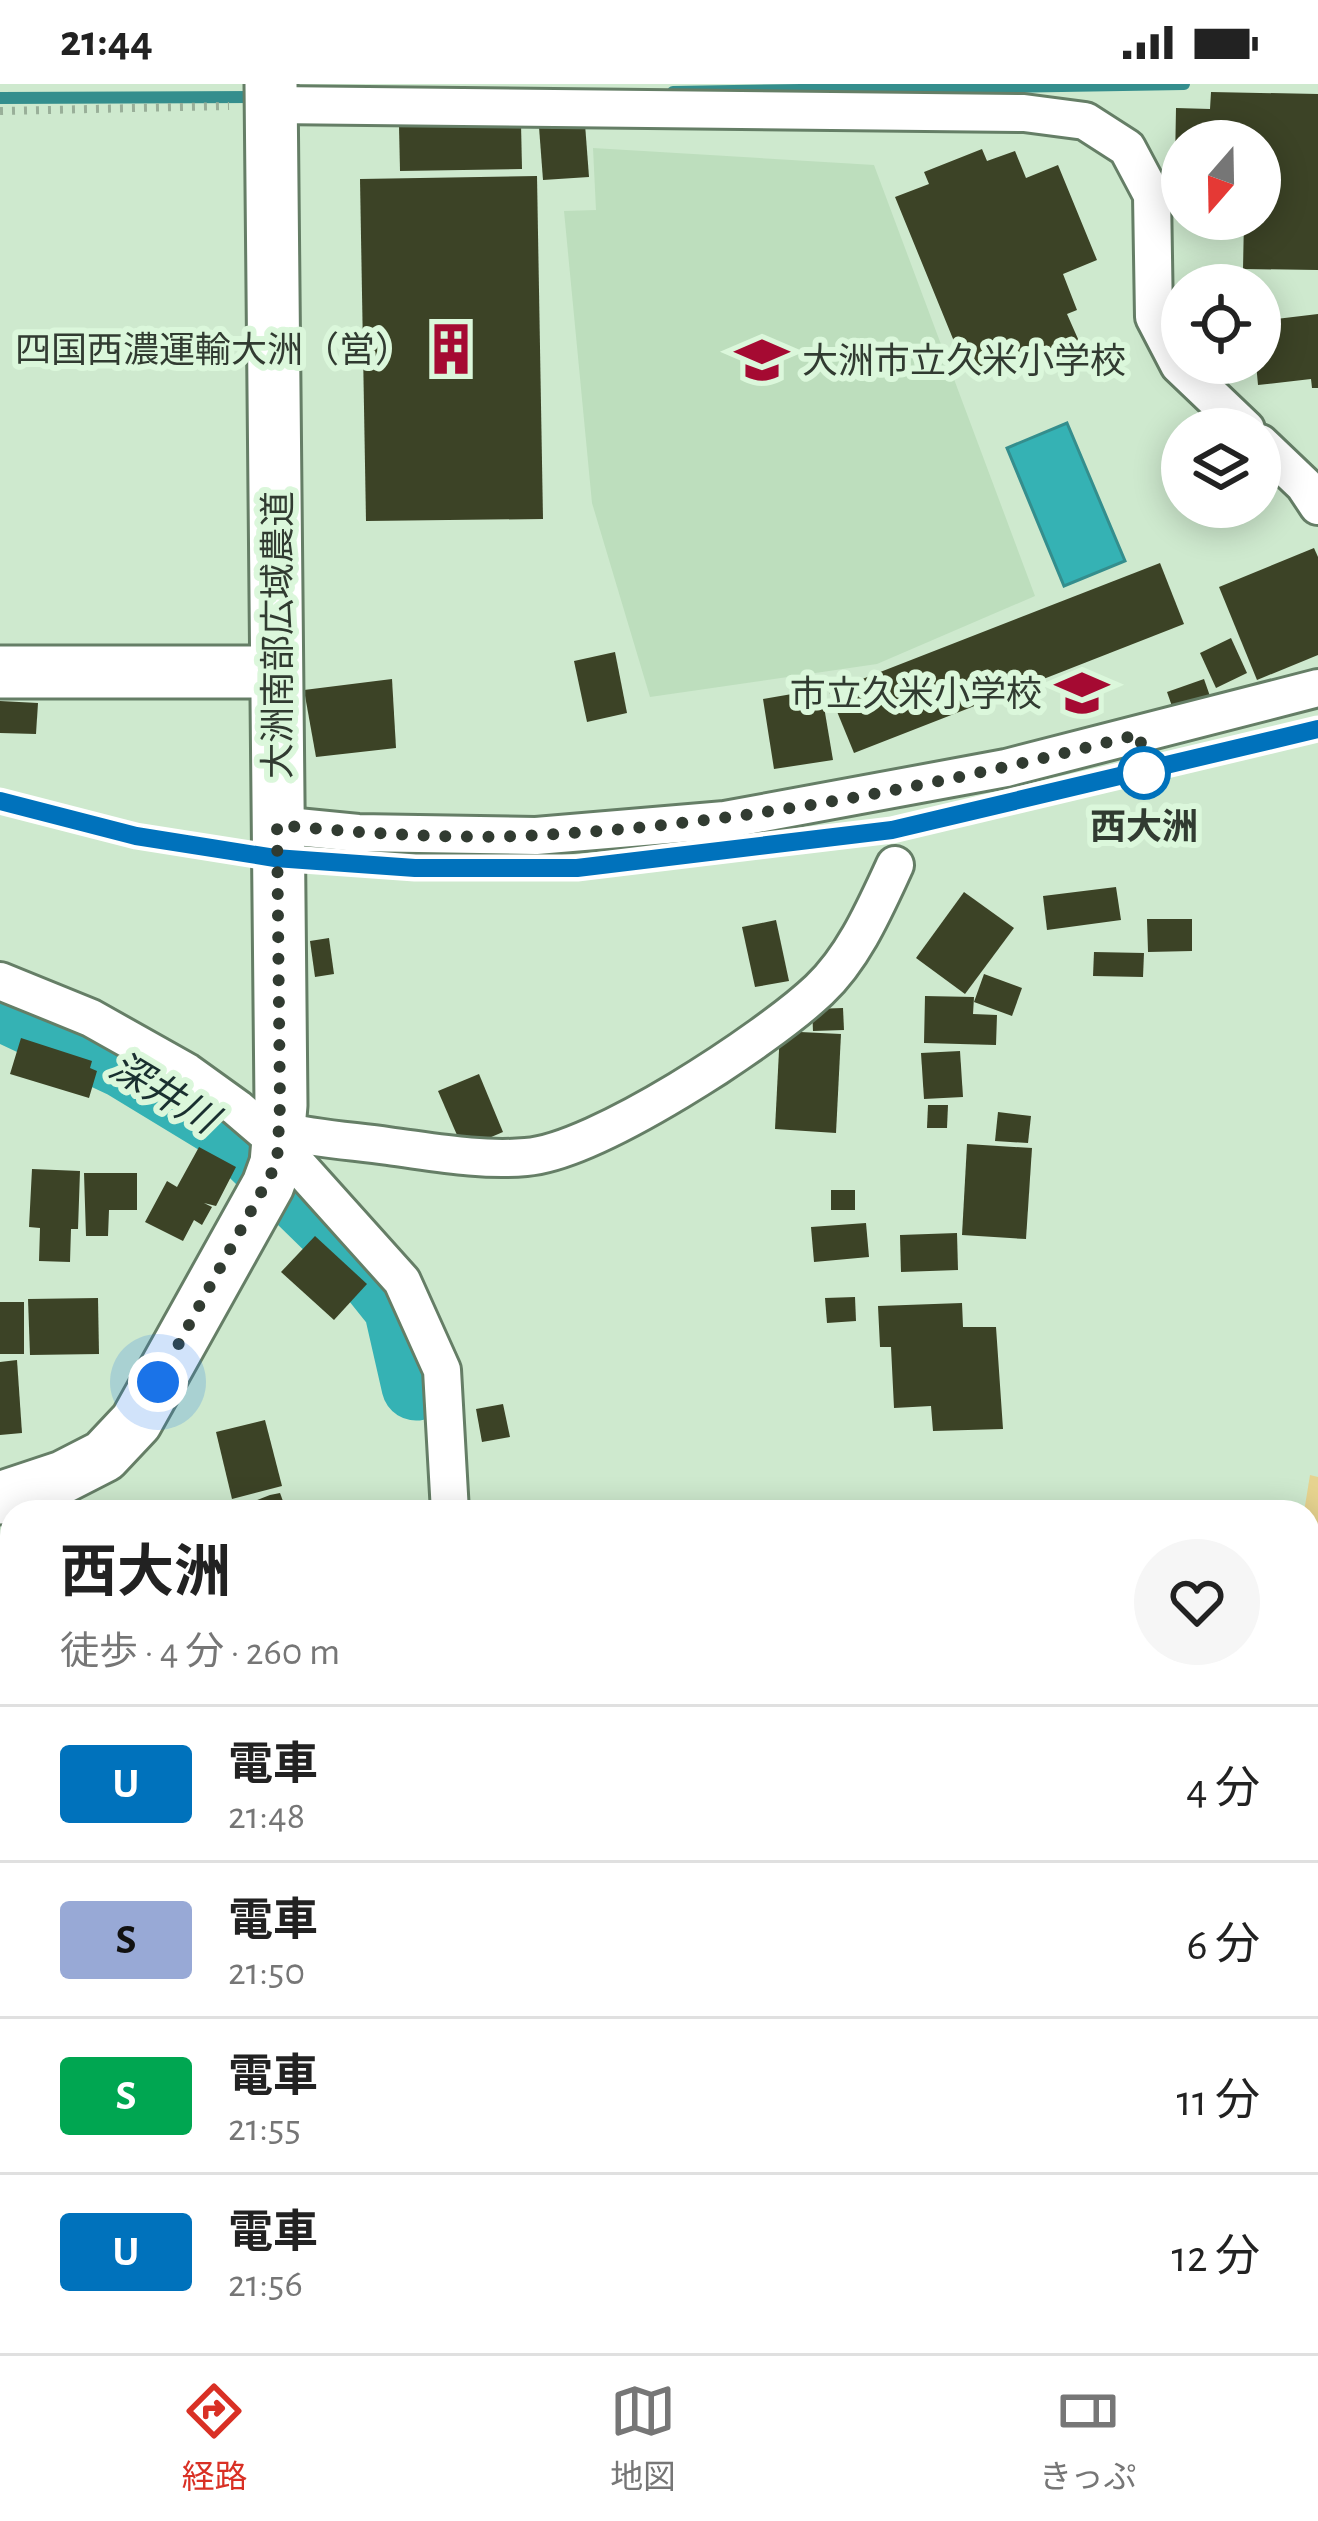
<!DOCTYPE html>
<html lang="ja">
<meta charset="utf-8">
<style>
:root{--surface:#fff;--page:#f6f6f6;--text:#222;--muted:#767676;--line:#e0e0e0;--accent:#d93025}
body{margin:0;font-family:"Alegreya Sans","Noto Sans JP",sans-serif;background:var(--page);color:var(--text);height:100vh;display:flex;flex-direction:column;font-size:45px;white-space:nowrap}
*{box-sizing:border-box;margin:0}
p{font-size:39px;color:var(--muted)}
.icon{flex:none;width:66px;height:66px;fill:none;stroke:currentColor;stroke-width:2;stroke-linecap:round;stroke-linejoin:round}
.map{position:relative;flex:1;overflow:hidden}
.panel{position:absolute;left:0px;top:1416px;width:1320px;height:855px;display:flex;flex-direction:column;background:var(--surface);border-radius:36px 36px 0 0;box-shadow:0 6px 30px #0003}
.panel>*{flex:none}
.badge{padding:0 24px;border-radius:9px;font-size:42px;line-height:78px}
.needle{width:78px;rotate:200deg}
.fabs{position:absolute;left:1161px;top:36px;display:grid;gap:24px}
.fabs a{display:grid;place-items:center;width:120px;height:120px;border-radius:50%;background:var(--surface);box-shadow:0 6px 30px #0003;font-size:60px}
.you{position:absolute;width:60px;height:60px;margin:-30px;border:9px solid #fff;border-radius:50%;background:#1a73e8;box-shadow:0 0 0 18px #1a73e833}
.map>.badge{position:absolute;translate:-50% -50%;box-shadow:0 0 0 6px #fff}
.round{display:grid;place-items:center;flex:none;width:126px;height:126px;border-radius:63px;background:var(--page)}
.overview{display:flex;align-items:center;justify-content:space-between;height:204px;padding:0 60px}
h1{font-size:57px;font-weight:700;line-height:90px}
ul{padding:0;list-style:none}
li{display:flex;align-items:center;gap:36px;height:156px;padding:0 60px;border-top:3px solid var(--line)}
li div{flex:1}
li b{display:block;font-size:45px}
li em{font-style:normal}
li .badge{min-width:132px;font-weight:700;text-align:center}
.status{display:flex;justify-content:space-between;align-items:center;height:84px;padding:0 60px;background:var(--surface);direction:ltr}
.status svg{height:33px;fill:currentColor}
.tab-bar{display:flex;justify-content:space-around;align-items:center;height:168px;border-top:3px solid var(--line);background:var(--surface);font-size:33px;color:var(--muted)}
.tab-bar a{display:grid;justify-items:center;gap:6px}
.tab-bar .current{color:var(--accent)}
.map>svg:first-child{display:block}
.built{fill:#bddebd}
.green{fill:#e6d38f}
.water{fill:#35b2b4;stroke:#348e8d;stroke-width:3}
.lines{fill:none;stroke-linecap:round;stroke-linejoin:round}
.stream{stroke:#348e8d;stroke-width:12}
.river{stroke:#35b2b4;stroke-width:69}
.building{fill:#3c4326}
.street-casing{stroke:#657e66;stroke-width:42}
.secondary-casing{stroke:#657e66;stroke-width:57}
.path{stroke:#99af99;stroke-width:8;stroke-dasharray:3 9;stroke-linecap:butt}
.street{stroke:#fff;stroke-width:36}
.secondary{stroke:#fff;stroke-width:51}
.rail-casing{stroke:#4e5b4e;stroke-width:14}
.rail{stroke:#dbf7db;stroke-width:9;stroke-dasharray:27;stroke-linecap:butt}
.line-casing{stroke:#fff;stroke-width:27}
.line{stroke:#0072bc;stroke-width:18}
.walk{stroke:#313b31;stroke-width:12;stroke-dasharray:0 21.6}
.stop-dot{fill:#fff;stroke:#0072bc;stroke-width:6}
.labels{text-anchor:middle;stroke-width:12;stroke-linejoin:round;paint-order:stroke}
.poi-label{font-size:36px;fill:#313b31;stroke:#dbf7db;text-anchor:end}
.street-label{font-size:36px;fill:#313b31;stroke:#dbf7db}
.stop-label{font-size:36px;font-weight:bold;fill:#313b31;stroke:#dbf7db}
.water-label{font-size:39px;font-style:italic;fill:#1a3030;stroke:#dbf7db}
</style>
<div class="status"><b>21:44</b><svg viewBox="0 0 49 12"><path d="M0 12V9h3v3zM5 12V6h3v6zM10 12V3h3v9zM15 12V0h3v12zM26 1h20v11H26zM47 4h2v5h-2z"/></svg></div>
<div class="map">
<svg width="1318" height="2269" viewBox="0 0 1318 2269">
<rect width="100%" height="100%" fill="#cee9ce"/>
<polygon class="built" points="593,64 874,81 1035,512 877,580 650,613 592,419 564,127 596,126"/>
<polygon class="green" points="1310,1391 1318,1393 1318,2269 1200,2269 1200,2259 1308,2259 1308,1428 1304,1428"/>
<polygon class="water" points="1067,339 1125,477 1064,502 1007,364"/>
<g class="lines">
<g class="stream">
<polyline points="673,8 1184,0"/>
<polyline points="0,14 257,13"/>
</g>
<polyline class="river" points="0,922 124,980 226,1042 350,1163 398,1223 416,1302"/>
</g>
<g class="building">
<polygon points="1211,8 1318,10 1318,186 1243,185 1244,135 1260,135 1260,57 1182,57 1182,79 1175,79 1176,24 1210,25"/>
<polygon points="521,39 522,85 400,87 399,42"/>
<polygon points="585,40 589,93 543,96 539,43"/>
<polygon points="982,65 987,77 1015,67 1026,94 1058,81 1097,176 1063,190 1077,226 1067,230 1082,264 1040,281 1035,268 972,293 963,270 960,272 895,113 929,100 924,88"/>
<polygon points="537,92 543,435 366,437 360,95"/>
<polygon points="1318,230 1318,304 1312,304 1311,295 1258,301 1256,279 1260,279 1260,237"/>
<polygon points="1314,464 1318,473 1318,571 1257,596 1219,503"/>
<polygon points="1160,479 1184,540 854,669 829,608"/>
<polygon points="1231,554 1247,589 1216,604 1200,569"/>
<polygon points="615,568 627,629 587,638 574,577"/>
<polygon points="392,595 396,664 316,673 304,606"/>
<polygon points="1204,595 1211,615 1174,628 1167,608"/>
<polygon points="821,605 833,676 774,685 763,615"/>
<polygon points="0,617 38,619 36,650 0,649"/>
<polygon points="1116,803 1121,836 1047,846 1043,812"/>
<polygon points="964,808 1014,844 965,910 916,874"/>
<polygon points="1147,835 1192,835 1192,867 1148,868"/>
<polygon points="776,836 789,897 755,903 742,843"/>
<polygon points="329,854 334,890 315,893 310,857"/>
<polygon points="1094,868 1144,869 1143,893 1093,892"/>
<polygon points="984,890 1022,904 1012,932 974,918"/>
<polygon points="925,912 974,913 973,930 997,931 996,961 924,959"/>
<polygon points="843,924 844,946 813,947 812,925"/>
<polygon points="780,947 841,950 836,1049 775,1045"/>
<polygon points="21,954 92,977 90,984 97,987 89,1014 10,990"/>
<polygon points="960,967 963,1013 924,1015 921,969"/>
<polygon points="479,990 503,1048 463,1065 438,1007"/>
<polygon points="928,1021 948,1021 947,1044 927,1044"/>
<polygon points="998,1028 1031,1032 1028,1059 995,1057"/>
<polygon points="967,1060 1032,1064 1026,1155 962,1151"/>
<polygon points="199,1063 236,1083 216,1122 204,1119 212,1123 202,1141 194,1136 183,1157 145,1138 167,1097 177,1103"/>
<polygon points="32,1085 80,1087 78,1145 71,1145 70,1178 39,1177 40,1144 29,1143"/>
<polygon points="84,1089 137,1089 137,1126 109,1126 108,1152 86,1152"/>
<rect x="831" y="1106" width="24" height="20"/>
<polygon points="866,1139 869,1173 814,1178 811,1143"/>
<polygon points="957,1149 958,1186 901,1188 900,1151"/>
<polygon points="315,1152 367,1200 334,1236 281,1188"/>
<polygon points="855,1213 856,1237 827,1239 825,1214"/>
<polygon points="98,1214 99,1270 30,1271 28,1215"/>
<rect x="0" y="1218" width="24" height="52"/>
<polygon points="962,1219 963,1243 996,1243 1003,1345 933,1347 931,1322 894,1324 891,1263 880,1263 878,1222"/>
<polygon points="17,1276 22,1349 0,1351 0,1278"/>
<polygon points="503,1320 510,1353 482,1358 476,1325"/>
<polygon points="265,1336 282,1402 232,1415 216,1348"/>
<polygon points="280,1409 287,1428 226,1428 270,1411"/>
<polygon points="1,1575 12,1627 0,1630 0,1575"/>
<polygon points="12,1651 12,1717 0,1721 0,1655"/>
<polygon points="788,2259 865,2259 853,2269 797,2269"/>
</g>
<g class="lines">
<g class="street-casing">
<g id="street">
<polyline points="272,21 1024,29 1085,37 1127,64 1152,111 1154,233 1179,281 1246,345"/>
<polyline points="1260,359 1304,401 1318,422"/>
<polyline points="277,741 358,749 536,752 725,736 1006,684 1318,604"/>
<polyline points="0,897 91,934 187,988 237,1024 279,1060 402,1197 442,1286 450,1428"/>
<path d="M279 1046C315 1055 352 1057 388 1062 434 1068 480 1077 526 1073 596 1068 766 956 819 906 854 873 875 824 895 781"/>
<polyline points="0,1820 12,1869"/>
<polyline points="458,2259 463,2269"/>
<polyline points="749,2259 753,2269"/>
</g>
</g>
<g class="secondary-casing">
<g id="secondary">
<polyline points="0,588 276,588"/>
<polyline points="0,1414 63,1393 104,1372 136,1338 268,1101 276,1079 281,1021 271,0"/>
</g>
</g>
<polyline class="path" points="0,27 229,22"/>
<use href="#street" class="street"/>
<use href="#secondary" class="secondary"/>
<g class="rail-casing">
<polyline id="rail" points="0,717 136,752 276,774 415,784 577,784 892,745 1318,645"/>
</g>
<use href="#rail" class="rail"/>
</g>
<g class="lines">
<g class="line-casing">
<polyline id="line" points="0,717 136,752 275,774 415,784 577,784 892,746 1318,645"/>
</g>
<use href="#line" class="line"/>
<path class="walk" d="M158 1298 277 1079 280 1021 277 741C363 749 453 756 540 751 743 740 944 701 1140 650L1144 689"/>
</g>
<defs>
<g id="building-bare" transform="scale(4.14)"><path d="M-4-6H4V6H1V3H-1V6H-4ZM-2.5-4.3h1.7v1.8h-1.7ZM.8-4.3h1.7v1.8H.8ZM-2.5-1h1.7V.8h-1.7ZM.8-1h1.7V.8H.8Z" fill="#a50a32" stroke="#dbf7db" stroke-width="2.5" paint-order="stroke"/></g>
<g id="school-bare" transform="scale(4.14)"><path d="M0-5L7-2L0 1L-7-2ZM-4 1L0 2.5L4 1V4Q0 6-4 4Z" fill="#a50a32" stroke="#dbf7db" stroke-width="2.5" paint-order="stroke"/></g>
</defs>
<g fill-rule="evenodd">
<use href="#building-bare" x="451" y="265"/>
<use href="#school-bare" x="762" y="276"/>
<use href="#school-bare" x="1082" y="609"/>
</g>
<circle class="stop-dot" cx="1144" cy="689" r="24"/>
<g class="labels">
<g class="poi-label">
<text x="411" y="278">四国西濃運輸大洲（営）</text>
<text x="802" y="289" text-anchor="start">大洲市立久米小学校</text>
<text x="1042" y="622">市立久米小学校</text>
</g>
<g class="street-label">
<text transform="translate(277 551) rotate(-90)" y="13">大洲南部広域農道</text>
</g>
<g class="stop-label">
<text x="1144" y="755">西大洲</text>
</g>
<g class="water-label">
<text transform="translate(164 1008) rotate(31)" y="14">深井川</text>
</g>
</g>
</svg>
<div class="fabs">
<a><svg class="needle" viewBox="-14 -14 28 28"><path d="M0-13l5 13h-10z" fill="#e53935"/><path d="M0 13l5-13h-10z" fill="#767676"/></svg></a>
<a><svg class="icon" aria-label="locate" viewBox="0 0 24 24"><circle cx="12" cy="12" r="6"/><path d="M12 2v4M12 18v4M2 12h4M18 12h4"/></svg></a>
<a><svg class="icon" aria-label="layers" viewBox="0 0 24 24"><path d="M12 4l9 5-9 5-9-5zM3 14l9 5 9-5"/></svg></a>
</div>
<div class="you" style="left:158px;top:1298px"></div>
<section class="panel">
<div class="overview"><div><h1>西大洲</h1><p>徒歩 · 4 分 · 260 m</p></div><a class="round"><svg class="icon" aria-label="heart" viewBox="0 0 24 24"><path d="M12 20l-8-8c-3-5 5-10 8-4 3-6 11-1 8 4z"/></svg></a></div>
<ul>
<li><span class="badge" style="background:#0072bc;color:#fff">U</span><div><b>電車</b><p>21:48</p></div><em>4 分</em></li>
<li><span class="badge" style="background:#98a9d6;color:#111">S</span><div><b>電車</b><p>21:50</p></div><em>6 分</em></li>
<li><span class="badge" style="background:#00a651;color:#fff">S</span><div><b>電車</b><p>21:55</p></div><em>11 分</em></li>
<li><span class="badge" style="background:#0072bc;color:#fff">U</span><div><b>電車</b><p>21:56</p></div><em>12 分</em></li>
</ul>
</section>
</div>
<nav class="tab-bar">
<a class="current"><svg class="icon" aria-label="directions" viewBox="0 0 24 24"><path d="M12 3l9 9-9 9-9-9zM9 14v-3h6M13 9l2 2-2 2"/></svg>経路</a>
<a><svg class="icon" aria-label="map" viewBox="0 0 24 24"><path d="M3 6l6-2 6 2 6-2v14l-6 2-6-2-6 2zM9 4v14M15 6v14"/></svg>地図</a>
<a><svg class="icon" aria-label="tickets" viewBox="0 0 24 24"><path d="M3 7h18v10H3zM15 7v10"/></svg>きっぷ</a>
</nav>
